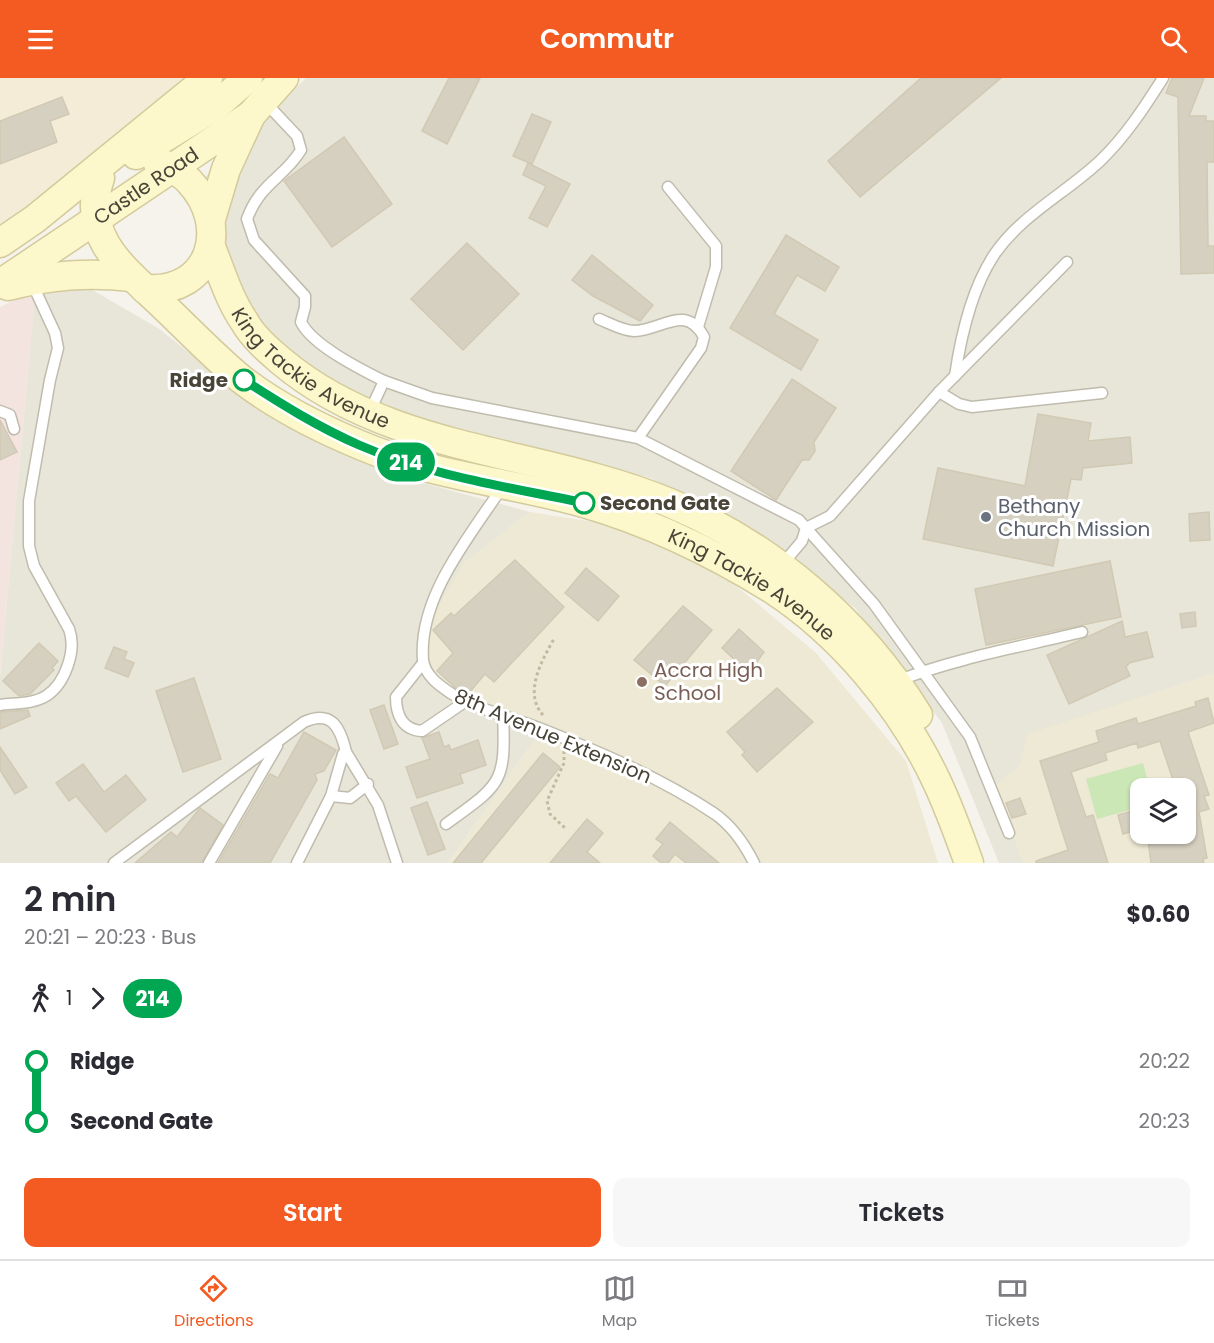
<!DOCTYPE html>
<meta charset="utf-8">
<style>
:root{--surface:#fff;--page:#f7f7f7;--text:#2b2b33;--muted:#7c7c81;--line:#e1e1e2;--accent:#f35b23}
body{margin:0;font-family:Poppins,sans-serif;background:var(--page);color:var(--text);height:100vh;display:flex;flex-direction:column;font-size:22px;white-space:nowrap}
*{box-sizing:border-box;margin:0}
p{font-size:20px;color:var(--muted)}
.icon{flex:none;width:33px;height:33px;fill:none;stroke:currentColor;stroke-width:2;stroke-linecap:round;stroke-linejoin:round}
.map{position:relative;height:785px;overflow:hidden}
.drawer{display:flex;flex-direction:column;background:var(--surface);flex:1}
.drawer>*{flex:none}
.badge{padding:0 12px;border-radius:20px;font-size:21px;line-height:39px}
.tools{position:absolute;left:1130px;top:700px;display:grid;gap:12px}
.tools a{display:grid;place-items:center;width:66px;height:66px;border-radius:12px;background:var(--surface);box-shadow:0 2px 4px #0004;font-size:30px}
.map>.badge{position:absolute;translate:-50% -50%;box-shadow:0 0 0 3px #fff}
.legs{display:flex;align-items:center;gap:9px;height:66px;padding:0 24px;font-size:20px}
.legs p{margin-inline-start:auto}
.summary{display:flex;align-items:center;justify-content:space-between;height:102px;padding:0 24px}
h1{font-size:33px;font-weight:600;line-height:45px}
.primary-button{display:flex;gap:12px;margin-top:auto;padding:12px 24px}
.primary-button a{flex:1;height:69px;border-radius:12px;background:var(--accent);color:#fff;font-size:24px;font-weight:600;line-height:69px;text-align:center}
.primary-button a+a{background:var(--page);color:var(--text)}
ul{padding:0 24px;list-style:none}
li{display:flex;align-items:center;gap:21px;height:60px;font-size:22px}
li i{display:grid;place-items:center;width:9px;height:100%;margin:0 8px;background:currentColor}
li i::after{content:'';width:15px;height:15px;margin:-8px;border:4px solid;border-radius:50%;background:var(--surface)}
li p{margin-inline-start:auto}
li:first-child i{background:linear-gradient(#0000 50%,currentColor 0)}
li:last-child i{background:linear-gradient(currentColor 50%,#0000 0)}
header{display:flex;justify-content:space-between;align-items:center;height:78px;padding:0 24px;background:var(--accent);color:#fff;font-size:27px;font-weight:600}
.tabs{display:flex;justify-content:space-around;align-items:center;height:84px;border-top:2px solid var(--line);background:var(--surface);font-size:16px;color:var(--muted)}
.tabs a{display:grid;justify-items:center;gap:3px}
.tabs .active{color:var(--accent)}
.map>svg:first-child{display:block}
.residential{fill:#e8e5d9;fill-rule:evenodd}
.commercial{fill:#f5ecd7}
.education{fill:#ede9d5;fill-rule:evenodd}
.medical{fill:#f4e4df}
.green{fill:#cbe7b5}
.building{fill:#d6d0c0;stroke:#d1c9b3;stroke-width:1.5}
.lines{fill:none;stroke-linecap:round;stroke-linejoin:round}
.lane-casing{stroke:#c0bcad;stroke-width:13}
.secondary-casing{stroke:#d3cb9b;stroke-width:31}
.path{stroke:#c2b99f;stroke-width:3;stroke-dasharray:3 3;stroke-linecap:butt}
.lane{stroke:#fff;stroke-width:10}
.secondary{stroke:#fdf7cc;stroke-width:28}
.line-1-casing{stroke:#fff;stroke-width:14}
.line-1{stroke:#00a651;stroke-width:9}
.stop-1-dot{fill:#fff;stroke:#00a651;stroke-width:3}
.worship-dot{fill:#6b7280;stroke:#fff;stroke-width:2}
.education-dot{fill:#8d6e63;stroke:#fff;stroke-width:2}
.labels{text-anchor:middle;stroke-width:6;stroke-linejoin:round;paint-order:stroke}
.street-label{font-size:20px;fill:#494438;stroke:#fff}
.stop-label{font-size:20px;font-weight:bold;fill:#494438;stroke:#fff;text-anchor:end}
.worship-label{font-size:20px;fill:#5b616d;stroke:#fff;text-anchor:start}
.education-label{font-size:20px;fill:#785e54;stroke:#fff;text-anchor:start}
</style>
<header><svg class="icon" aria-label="menu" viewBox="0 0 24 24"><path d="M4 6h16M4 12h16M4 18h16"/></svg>Commutr<svg class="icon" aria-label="search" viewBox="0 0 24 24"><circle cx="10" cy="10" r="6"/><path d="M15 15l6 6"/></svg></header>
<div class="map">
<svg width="1214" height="785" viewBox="0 0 1214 785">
<rect width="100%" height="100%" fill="#f5f3eb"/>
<g class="residential">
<path d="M306 0H1214V785H999L942 645 855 530 762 457 651 400 426 345 343 312 269 256 250 225 199 105ZM1140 711H1185V756H1140Z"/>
<polygon points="87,209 158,250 275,343 408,401 530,434 464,485 542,651 448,785 0,785 0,599 35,218"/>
</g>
<polygon class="commercial" points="0,0 200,0 0,152"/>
<g class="education">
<polygon points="530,434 619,448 715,490 816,575 906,683 938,785 448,785 542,651 454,618 432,589 421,556 464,485"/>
<path d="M1214 595V785H1023L995 708 1020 687 1027 656ZM1140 711H1185V756H1140Z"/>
</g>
<polygon class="medical" points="35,218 0,598 0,599 0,229 19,220"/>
<polygon class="green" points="1143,685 1150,711 1140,711 1140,729 1097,741 1086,701"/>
<g class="building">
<polygon points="449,0 480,0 447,66 422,53"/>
<polygon points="921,0 1001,0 860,119 828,83"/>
<polygon points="1172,0 1204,0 1189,38 1206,38 1206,43 1214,43 1214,84 1207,84 1208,168 1214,168 1214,195 1181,196 1178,19 1166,15"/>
<polygon points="62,19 69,36 50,43 57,64 0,86 0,43"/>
<polygon points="532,36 551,44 532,86 513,78"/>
<polygon points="344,59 392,126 332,169 284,103"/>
<polygon points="528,85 570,106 547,149 529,140 546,108 523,97"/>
<polygon points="786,157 839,189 825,213 797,197 774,236 818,262 801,292 730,250"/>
<polygon points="467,165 519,216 463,272 411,221"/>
<polygon points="592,177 653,227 640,243 593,218 572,202"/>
<polygon points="792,301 836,330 814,364 815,373 809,382 802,382 776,422 731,393"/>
<polygon points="1038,336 1091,345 1088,363 1130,359 1132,385 1083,390 1081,402 1071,401 1053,488 923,461 938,390 1025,408"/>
<polygon points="0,342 17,374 0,382"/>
<polygon points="1209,434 1210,462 1190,463 1189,436"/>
<polygon points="515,482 564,529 494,604 485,596 468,616 456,610 437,593 453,575 433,552 451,535 454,538"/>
<polygon points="1110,483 1121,539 986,567 975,511"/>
<polygon points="586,490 619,518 598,543 565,515"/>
<polygon points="683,528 712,552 665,608 634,582"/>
<polygon points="1195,534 1196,548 1182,550 1180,536"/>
<polygon points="1122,543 1125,559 1147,554 1153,579 1129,585 1126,589 1130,598 1069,626 1047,577"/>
<polygon points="739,551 764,574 749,595 722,570"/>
<polygon points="39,565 58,583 52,590 54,592 30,616 19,618 3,603"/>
<polygon points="114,569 127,574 124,581 134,585 128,599 105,590"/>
<polygon points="194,600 221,681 183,694 156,613"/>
<polygon points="777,610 813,644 757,694 742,677 745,674 727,654"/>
<polygon points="1208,620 1214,645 1188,654 1209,717 1204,718 1209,731 1199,734 1207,780 1203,781 1204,785 1151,785 1148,762 1191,755 1185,736 1185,711 1176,711 1160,663 1138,670 1137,665 1105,675 1107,682 1071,694 1086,739 1093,737 1108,785 1036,785 1036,783 1068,772 1040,683 1099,664 1096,653 1136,640 1138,646 1196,628 1195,624"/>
<polygon points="384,627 398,666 384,671 370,632"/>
<polygon points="28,632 30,638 0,651 0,634"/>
<polygon points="304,654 336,672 324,693 315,696 317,702 270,785 218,785 270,696 278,700"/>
<polygon points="439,654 444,669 449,667 451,672 478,662 486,687 460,696 463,705 417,720 406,689 430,681 422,660"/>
<polygon points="0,669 27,709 15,716 0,692"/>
<polygon points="543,675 560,689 481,785 453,785"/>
<polygon points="83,686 104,714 126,697 146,722 106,754 76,718 69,723 56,705"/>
<polygon points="1020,720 1026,736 1012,740 1006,725"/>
<polygon points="427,724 445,771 428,777 411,730"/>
<polygon points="200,730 223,747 202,785 135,785 171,754 177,759"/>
<polygon points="1140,731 1140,751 1123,756 1118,737"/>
<polygon points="587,741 603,755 587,774 600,785 550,785"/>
<polygon points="670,744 719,785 686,785 675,776 668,785 661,785 653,778 663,766 656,761"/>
</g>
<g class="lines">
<g class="lane-casing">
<g id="lane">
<path d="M265 24 297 58 301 72C284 100 260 105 247 141L254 162 305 218V229L301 244C312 267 360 291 384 303"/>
<polyline points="668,109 716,168 716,189 698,249"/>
<path d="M599 241C609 245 623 253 634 253 663 252 685 225 704 259L701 270 638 360"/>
<path d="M955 298C961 257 971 212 994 177 1020 138 1066 115 1100 83 1125 59 1144 30 1163 0"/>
<polyline points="939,314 959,326 972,329 1102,315"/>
<polyline points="0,333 10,337 14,351"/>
<polyline points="369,335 384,303 432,320 638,360 799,442 806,450 802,463 781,488"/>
<path d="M503 408C470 458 418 519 423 582 425 598 440 608 452 616 479 632 514 640 544 652 602 675 663 701 715 736 732 748 745 767 754 785"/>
<path d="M423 585 396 619C396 636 402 652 422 653L466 623"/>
<path d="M897 603C957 580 1020 569 1082 554"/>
<path d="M0 627C15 625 33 626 46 618 65 606 77 572 69 551L34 488 29 468V423L50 302 58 270 55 255 32 205"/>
<polyline points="331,718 350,720 368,706"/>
<path d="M446 746C501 706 506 706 503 636"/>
<polyline points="1009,755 970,659 874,526 806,450 830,438 939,314 1067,184"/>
<path d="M114 785 304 644C331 632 340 648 346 674"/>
<polyline points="209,785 277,668"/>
<polyline points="297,785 331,718 343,676 346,674 378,727 397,785"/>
</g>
</g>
<g class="secondary-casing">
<g id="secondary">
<polyline points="136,77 217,27 248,0"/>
<path id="s1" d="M100 100C81 154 118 186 155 220 183 246 211 276 241 301 276 328 319 350 360 367 432 398 509 404 584 425 650 444 714 475 772 511 841 556 901 628 936 702 949 729 959 757 969 785"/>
<polyline points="211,141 226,91 251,37"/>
<polyline points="0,165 35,141 208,0"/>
<path id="s2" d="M211 169C221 194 229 221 244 243 253 259 267 271 281 283 390 375 543 372 670 425 772 468 860 543 918 637"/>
<path id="s3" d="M0 206 251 37 284 0"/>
<path d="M8 208C51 197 88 194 132 199"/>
<path d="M145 211C212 216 231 147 189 103 181 94 168 88 157 83"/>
</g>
</g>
<g class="path">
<path d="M543 637C523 615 542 582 554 561"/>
<polyline points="564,673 564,685 547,723 550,736 565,750"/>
</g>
<use href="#lane" class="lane"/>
<use href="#secondary" class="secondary"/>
</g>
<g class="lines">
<g class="line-1-casing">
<path id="line-1" d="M244 302C281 326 318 349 359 367 430 398 509 409 584 425"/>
</g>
<use href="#line-1" class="line-1"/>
</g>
<g class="stop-1-dot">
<circle cx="244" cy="302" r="10"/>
<circle cx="584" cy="425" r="10"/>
</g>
<circle class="worship-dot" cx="986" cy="439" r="6"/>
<circle class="education-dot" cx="642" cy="604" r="6"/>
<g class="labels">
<g class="street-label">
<text dy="7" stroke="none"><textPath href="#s3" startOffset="176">Castle Road</textPath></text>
<text dy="7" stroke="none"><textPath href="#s2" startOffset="164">King Tackie Avenue</textPath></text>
<text dy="7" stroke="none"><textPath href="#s1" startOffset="816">King Tackie Avenue</textPath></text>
<text transform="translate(553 658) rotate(23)" y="7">8th Avenue Extension</text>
</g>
<g class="stop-label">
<text x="228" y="309">Ridge</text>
<text x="600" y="432" text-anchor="start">Second Gate</text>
</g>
<g class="worship-label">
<text x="998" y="435">Bethany<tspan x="998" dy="23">Church Mission</tspan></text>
</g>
<g class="education-label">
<text x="654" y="599">Accra High<tspan x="654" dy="23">School</tspan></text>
</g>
</g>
</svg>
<div class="tools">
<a><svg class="icon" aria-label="layers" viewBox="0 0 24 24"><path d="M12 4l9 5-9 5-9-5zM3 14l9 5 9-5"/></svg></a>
</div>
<b class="badge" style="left:406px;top:384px;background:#00a651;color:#fff">214</b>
</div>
<section class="drawer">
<div class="summary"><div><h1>2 min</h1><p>20:21 – 20:23 · Bus</p></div><b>$0.60</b></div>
<div class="legs"><svg class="icon" aria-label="walk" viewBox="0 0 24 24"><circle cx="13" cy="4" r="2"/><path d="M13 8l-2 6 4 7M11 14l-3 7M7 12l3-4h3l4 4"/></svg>1<svg class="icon" aria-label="forward" viewBox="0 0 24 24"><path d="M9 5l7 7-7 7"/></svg><b class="badge" style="background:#00a651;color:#fff">214</b></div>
<ul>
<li><i style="color:#00a651"></i><b>Ridge</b><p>20:22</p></li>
<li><i style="color:#00a651"></i><b>Second Gate</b><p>20:23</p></li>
</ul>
<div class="primary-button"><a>Start</a><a>Tickets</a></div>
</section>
<nav class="tabs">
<a class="active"><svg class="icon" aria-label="directions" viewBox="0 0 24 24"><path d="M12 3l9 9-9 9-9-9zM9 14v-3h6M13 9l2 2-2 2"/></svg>Directions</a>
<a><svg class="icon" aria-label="map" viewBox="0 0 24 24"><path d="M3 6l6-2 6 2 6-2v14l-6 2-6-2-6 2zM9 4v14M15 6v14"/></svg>Map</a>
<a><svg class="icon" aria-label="tickets" viewBox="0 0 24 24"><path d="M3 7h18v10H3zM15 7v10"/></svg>Tickets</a>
</nav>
